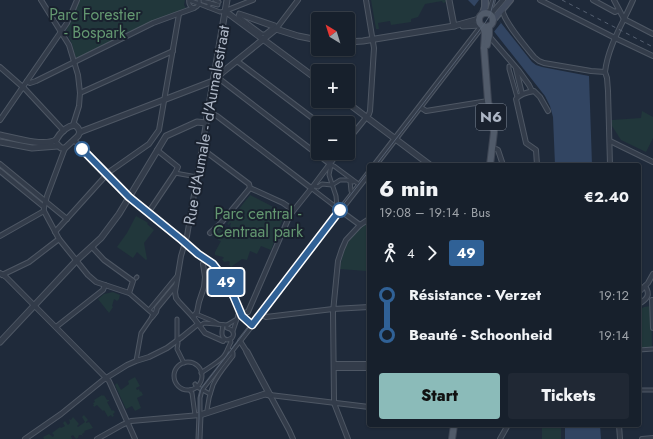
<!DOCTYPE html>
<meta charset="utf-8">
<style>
:root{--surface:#17202c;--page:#202834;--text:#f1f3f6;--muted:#9ea3a9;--line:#363e48;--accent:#8bbbb9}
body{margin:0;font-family:Jost,sans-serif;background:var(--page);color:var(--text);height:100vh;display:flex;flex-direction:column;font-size:15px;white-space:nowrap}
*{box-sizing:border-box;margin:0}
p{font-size:13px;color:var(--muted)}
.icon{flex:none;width:22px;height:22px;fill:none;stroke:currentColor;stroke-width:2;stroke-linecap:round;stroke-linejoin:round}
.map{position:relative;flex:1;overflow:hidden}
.side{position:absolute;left:367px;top:163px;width:274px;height:264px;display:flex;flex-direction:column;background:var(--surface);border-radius:4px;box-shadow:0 1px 3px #0004,0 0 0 1px var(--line)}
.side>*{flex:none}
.badge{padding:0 8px;border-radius:3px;font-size:14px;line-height:26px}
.needle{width:26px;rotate:322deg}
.tools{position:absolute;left:311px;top:12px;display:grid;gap:8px}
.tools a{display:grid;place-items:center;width:44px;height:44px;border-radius:4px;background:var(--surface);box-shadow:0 1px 3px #0004,0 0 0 1px var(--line);font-size:20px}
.map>.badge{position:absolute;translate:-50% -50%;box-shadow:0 0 0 2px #fff}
.legs{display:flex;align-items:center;gap:6px;height:44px;padding:0 12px;font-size:13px}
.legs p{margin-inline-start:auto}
.headline{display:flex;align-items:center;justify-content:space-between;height:68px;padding:0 12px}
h1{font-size:22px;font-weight:800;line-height:30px}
.cta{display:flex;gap:8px;margin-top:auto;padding:8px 12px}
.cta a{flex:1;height:46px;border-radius:4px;background:var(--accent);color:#111;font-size:16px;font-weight:800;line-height:46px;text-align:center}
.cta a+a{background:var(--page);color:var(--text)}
ul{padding:0 12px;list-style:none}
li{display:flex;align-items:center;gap:14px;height:40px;font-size:15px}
li i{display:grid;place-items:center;width:6px;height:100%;margin:0 5px;background:currentColor}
li i::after{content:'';width:10px;height:10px;margin:-5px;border:3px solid;border-radius:50%;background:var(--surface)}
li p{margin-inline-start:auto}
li:first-child i{background:linear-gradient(#0000 50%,currentColor 0)}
li:last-child i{background:linear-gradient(currentColor 50%,#0000 0)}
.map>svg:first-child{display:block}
.green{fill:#21373b}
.water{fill:#324562}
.pier{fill:#1f2a3a}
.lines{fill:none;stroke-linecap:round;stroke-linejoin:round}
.pedestrian-casing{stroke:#4e5764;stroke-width:5}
.minor-casing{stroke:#4e5764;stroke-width:6}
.tertiary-casing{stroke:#4e5764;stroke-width:7}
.secondary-casing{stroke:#4e5764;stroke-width:8}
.primary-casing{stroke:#3d4553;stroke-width:8}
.pedestrian{stroke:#333c4a;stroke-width:3}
.minor{stroke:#333c4a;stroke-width:4}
.tertiary{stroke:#333c4a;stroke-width:5}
.secondary{stroke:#414b5d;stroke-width:5.5}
.primary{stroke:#515b6a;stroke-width:6}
.tram{stroke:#556071;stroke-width:1}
.rail{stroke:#556071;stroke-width:1;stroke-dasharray:4 4;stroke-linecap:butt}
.line-1-casing{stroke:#fff;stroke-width:9}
.line-1{stroke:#306196;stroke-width:6}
.stop-1-dot{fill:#fff;stroke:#306196;stroke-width:2}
.labels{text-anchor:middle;stroke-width:4;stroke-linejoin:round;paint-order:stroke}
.shield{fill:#19212e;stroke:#818a98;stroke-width:1}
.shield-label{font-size:15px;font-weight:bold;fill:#aeb7c6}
.park-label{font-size:16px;fill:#649871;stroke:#19212e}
.street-label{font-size:16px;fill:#aeb7c6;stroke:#19212e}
</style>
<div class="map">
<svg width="653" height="439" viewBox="0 0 653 439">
<rect width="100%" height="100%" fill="#1f2a3a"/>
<g class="green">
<polygon points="79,0 185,0 184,5 186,8 115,40 76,59 72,44 66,31 77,6"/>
<polygon points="371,0 447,0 447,2 443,3 442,1 425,4 418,17 411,19 411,22 391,25 390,21 378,23 379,29 376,29"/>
<polygon points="642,111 653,117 653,138 646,152 621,140 612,126 612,120 641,118"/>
<polygon points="250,195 285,213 271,250 261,246 257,254 250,251 247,260 242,259 231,267 229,264 230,263 229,261 224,262 222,259 224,258 223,257 215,255 215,252 221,241 218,240 218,239 212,236 219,228 229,232 231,227 230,226 231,223 230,223 229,225 227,224"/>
<polygon points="136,216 145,221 148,223 147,224 154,230 144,243 147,259 146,260 137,252 133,258 117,247 127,233"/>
<path d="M369 222V279H366V271L340 269C343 248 350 234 369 222Z"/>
<polygon points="113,292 120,295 119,299 117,301 114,299 112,306 113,307 109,313 98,299 104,294"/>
<polygon points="651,306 652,347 639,348 639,310 644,307"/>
<polygon points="135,377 140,386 136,388 137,390 139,389 140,392 141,391 143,395 137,398 141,408 135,411 132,406 126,409 115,385 117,383 121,390 129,384 128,381"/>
<polygon points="102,395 103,396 104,395 107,400 109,400 109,401 107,402 112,411 113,410 115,412 113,414 114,416 112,417 111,415 108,417 104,410 103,411 97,405 94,407 93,405 94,405 93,403 95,402 94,400"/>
<polygon points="84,415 88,420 86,422 86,423 89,422 93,428 84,431 85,432 82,434 83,436 83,437 82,435 79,435 78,438 76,439 73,435 71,436 72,439 44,439 43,437 49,434 53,437 54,435 52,433 60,427 61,428 65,426 63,423 65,421 68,425 70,423 69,419 71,420 73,417 79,424 77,426 78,427 85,422 82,417"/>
<rect x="542" y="425" width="19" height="14"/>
</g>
<g class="water">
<polygon points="468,0 483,0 532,62 536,65 542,67 589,76 592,165 555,165 553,117 550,106 545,96 474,6"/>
<polygon points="565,425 600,425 601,439 565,439"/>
</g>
<polygon class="pier" points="479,0 483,0 501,23 493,33 473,8"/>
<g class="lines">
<g class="pedestrian-casing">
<g id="pedestrian">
<polyline points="189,0 220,12 225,11"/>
<path d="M189 0C188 4 190 7 194 8 198 7 200 4 199 0"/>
<polyline points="204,0 203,1 210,3"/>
<polyline points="215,0 219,2"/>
<polyline points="208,7 210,3 218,5"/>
<polygon points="239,13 275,25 275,26 265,34 262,34 238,16"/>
<polyline points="240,15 273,27"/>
<polyline points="509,66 509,69 517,97"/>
<polyline points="175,173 197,177"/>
<polyline points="350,181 351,191"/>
<polyline points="315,186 318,187 322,184 332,185 340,180 347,180 353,182"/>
<polyline points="311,188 345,214"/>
<polyline points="337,208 336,196 329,175 331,165 334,166 357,183"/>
<polyline points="136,278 137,277"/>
<polyline points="129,293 154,315"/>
<polyline points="149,310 177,276"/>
<polyline points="196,314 213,321 218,324"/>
<polyline points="201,325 204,323 227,325 237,319 238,314"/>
<path d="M223 325C222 331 220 338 227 340L232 338C235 334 233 329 227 328V325"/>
<polyline points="233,331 237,319"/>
<polyline points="177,340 177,319"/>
<polyline points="178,343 177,349 184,363"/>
<polyline points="639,350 653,349"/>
<polyline points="136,361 141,333 152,317"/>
<circle cx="188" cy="376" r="14"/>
<path d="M201 373C208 368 217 363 223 357 227 353 228 347 231 342L230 339"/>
<polyline points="195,384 197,387 210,394"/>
<polyline points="190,390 192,393 195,415"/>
<polyline points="639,390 653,390"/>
<path d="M207 410C208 401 210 393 213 385 218 374 226 365 233 356V353L228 349"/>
<polyline points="200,415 200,398 202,390 240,341"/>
</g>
</g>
<g class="minor-casing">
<g id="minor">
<polyline points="41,0 69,45 78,75 80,93 79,106 73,125"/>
<polyline points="540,0 615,38 653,56"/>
<polyline points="593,0 615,12 619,10"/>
<polyline points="614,0 624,19 653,34"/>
<path d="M502 9C504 22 525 46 534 57L539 61 544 63 591 71 605 72 607 78 608 91 610 165"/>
<polyline points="225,11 253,0"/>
<polyline points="489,14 493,0"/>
<polyline points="490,15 503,0"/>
<polyline points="276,29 298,0"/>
<polyline points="489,36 519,71 529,85 532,91"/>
<polyline points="237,61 319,123"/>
<polyline points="0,67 25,89 64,131"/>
<polyline points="516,69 522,94"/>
<path d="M605 72C608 46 623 23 633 0"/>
<polyline points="217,77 330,164"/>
<polyline points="27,81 30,83 36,81 153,23 194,8"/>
<polyline points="80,93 173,51"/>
<polyline points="420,107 426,111 488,101"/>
<polyline points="208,112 211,113 217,116 311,188"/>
<polyline points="0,120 67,23 72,12 77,0"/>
<polyline points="206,123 187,236 181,256 175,292 176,298 179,302 193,317 205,333 223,341"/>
<polyline points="74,140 129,197 182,240 198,254 213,264 227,282 234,297 242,316 245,320 252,325"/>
<polyline points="348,140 369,114 370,111 374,48 366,0"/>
<polyline points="610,141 653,162"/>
<path d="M65 148 47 196C46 201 43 206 44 211L59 239 88 275 96 282 129 293 133 281 104 260 92 247"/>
<polyline points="492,149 496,149 498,150 503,165"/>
<polyline points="201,150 205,151 249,184 250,188 283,203 293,210"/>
<polyline points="0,164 67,219"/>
<path d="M537 165 536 150 526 143 516 99C520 94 528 92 534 91L540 97 548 111"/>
<polyline points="0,171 44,207"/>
<polyline points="148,213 175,173 178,167 157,150"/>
<polyline points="345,214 360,225"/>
<polyline points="55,232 109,172 149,144 159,130 179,14"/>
<polyline points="210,233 221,223 250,188"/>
<polyline points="0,236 44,211"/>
<polyline points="0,273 6,277 109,381 135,439"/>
<polyline points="2,275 29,262 59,239"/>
<polyline points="639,292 648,283 653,274"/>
<polyline points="652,300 653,328"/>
<path d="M639 304C647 299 651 295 645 286"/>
<polyline points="240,312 243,313 248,312 290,215 314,185 338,153"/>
<polyline points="260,314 266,317 333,309 369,307"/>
<polyline points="152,317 156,312 157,308 176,285"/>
<polyline points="193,317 197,312 199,302 204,287 205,277 203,264"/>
<polyline points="56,327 103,290 105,285"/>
<polyline points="247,352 240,341 261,314"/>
<polyline points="334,364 369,364"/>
<polyline points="334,368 369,368"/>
<polyline points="270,395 369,407"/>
<polyline points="270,395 289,430 293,439"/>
<polyline points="619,425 620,439"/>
<polyline points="25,439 61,414 103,380 127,365 136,361 149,357 167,348 182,337 198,324"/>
<polyline points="97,439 122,425 131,421 200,415"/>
<polyline points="348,439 334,403 334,399 333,312 338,261 342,249 346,240 360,225 369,219"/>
<polyline points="500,439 508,425"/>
<polyline points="642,439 653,438"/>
</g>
</g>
<g class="tertiary-casing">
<g id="tertiary">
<polyline points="449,0 454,26"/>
<polyline points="225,11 318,80"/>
<polyline points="463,26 480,25"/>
<polyline points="348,42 363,41 454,26 479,19"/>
<polyline points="345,101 430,165"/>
<polyline points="80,132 213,81 224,71 276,29 298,36 318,40"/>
<path d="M0 135C14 138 44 147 56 140"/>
<path d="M56 140C60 133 67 126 75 125L78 128 80 132"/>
<polyline points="0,142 32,148 58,146"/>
<polyline points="57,144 61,148 65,148 78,136 80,132"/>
<polyline points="375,165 482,26"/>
<polyline points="263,310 369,173"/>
<polyline points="0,342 77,260 101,238 119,214 166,136 197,122 206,123 227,0"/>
<polyline points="247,352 270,395"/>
<polyline points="199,439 200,415 265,394 270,395"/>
</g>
</g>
<g class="secondary-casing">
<g id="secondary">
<polyline points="483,13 485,7 485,0"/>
<polyline points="493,20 510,0"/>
</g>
</g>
<g class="primary-casing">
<g id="primary">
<circle cx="486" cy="20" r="7"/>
<polyline points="483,27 485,33 484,48 488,101 494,132 490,165"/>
<polyline points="487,45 489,36 489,26"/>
<polyline points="452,439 454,425"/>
</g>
</g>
<use href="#pedestrian" class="pedestrian"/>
<use href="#minor" class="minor"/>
<use href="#tertiary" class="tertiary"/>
<use href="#secondary" class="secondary"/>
<use href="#primary" class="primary"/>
<g class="tram">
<polyline points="376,165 485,23 490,15 494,0"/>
<polyline points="198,439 199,419 199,397 201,389 369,171"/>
</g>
<polyline class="rail" points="562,0 653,47"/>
</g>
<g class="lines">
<g class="line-1-casing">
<polyline id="line-1" points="82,149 129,197 182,240 198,254 213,264 227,282 234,297 242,316 252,325 340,210"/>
</g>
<use href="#line-1" class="line-1"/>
</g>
<g class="stop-1-dot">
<circle cx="82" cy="149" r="7"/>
<circle cx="340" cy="210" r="7"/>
</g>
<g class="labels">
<rect class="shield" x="476" y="104" width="30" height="26" rx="3"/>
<g class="shield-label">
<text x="491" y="122">N6</text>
</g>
<g class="park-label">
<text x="95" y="20">Parc Forestier<tspan x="95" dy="18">- Bospark</tspan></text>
<text x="258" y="219">Parc central -<tspan x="258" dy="18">Centraal park</tspan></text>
</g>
<g class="street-label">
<text transform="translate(206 125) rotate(-80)" y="6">Rue d'Aumale - d'Aumalestraat</text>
</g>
</g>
</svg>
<div class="tools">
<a><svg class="needle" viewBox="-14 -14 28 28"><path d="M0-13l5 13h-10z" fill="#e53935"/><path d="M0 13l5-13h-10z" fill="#9ea3a9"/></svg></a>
<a>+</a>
<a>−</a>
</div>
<b class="badge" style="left:226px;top:282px;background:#306196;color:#fff">49</b>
<section class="side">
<div class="headline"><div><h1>6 min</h1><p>19:08 – 19:14 · Bus</p></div><b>€2.40</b></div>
<div class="legs"><svg class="icon" aria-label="walk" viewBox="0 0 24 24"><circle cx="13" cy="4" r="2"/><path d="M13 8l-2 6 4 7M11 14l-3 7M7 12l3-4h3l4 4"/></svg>4<svg class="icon" aria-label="forward" viewBox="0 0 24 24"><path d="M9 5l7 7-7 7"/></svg><b class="badge" style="background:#306196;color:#fff">49</b></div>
<ul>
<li><i style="color:#306196"></i><b>Résistance - Verzet</b><p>19:12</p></li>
<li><i style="color:#306196"></i><b>Beauté - Schoonheid</b><p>19:14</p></li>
</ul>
<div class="cta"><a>Start</a><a>Tickets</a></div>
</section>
</div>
